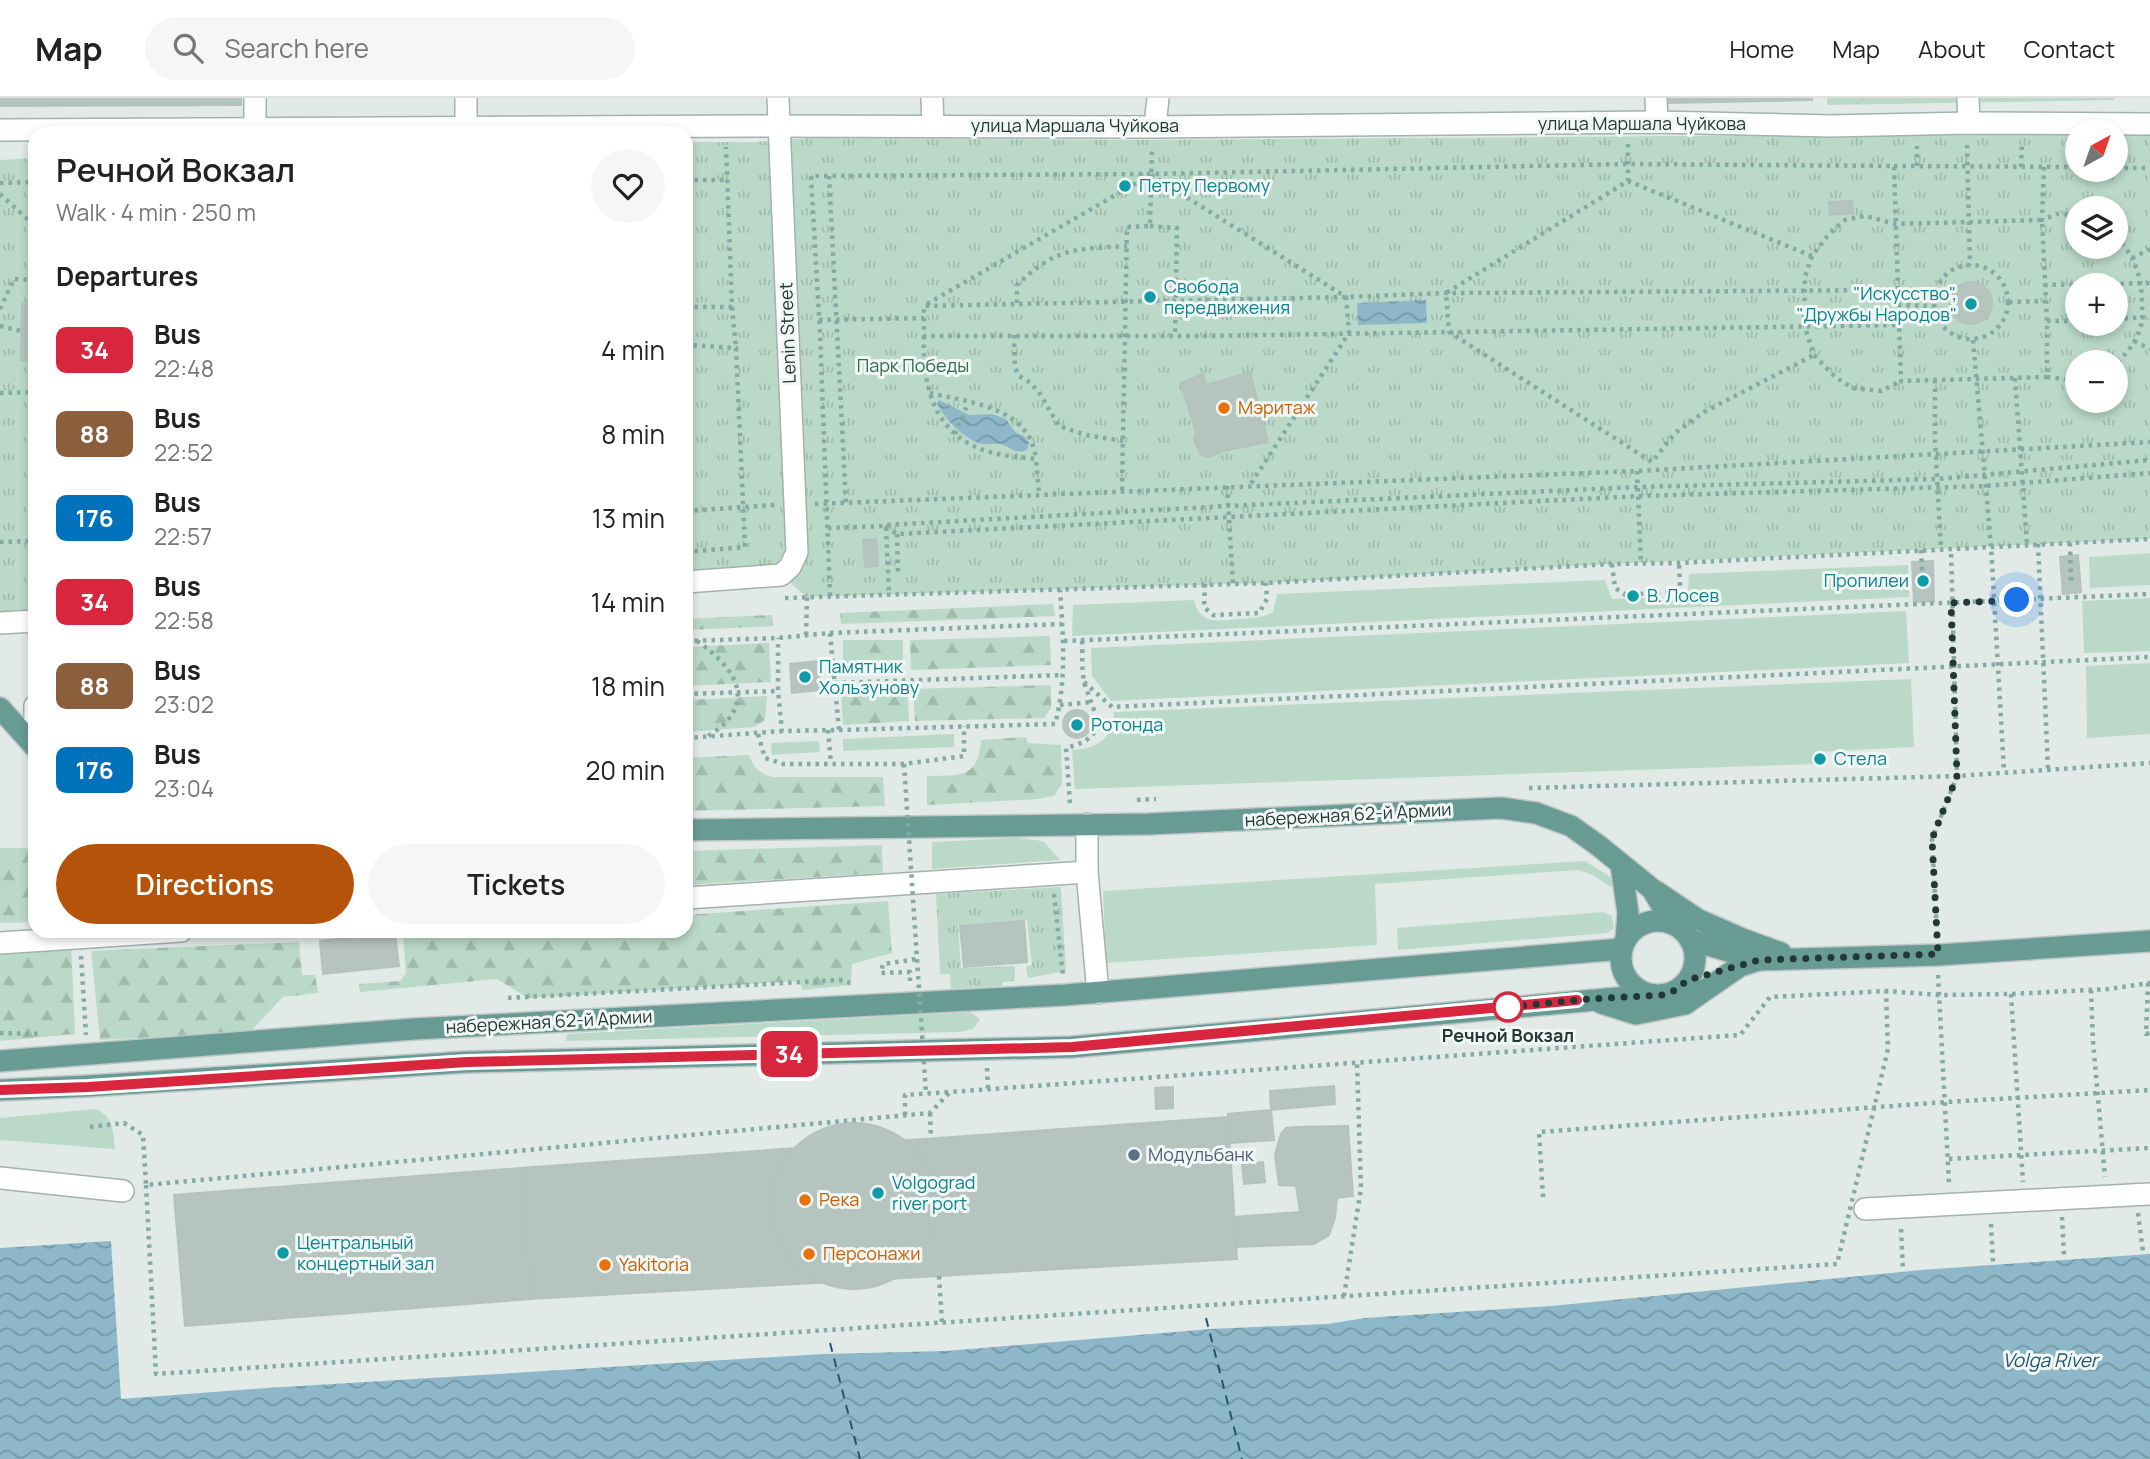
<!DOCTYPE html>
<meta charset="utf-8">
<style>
:root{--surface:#fff;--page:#f6f6f6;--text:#222;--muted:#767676;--line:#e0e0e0;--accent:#b45309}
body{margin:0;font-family:Manrope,sans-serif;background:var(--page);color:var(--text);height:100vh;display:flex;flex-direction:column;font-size:26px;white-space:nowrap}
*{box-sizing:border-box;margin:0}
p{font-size:23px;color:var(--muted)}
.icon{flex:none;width:38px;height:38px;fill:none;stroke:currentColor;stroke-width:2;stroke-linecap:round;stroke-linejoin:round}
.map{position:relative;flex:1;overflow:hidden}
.details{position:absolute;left:28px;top:28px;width:665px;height:812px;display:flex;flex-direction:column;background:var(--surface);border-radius:21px;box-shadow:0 4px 10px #0003}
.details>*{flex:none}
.badge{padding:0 14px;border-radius:10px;font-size:24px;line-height:46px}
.needle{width:46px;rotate:40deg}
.buttons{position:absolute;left:2065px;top:21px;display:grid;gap:14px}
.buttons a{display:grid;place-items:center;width:63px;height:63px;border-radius:50%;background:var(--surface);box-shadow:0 4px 10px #0003;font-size:35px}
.you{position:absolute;width:35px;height:35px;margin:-18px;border:5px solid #fff;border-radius:50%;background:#1a73e8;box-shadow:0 0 0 10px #1a73e833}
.map>.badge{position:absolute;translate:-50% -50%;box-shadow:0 0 0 4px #fff}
h2{padding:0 28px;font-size:26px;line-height:63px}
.round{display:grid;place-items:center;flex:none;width:74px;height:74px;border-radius:37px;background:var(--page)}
.overview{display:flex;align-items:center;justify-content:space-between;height:119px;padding:0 28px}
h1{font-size:33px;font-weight:600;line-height:52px}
.button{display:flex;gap:14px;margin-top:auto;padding:14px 28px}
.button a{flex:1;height:80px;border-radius:42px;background:var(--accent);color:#fff;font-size:28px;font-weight:600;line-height:80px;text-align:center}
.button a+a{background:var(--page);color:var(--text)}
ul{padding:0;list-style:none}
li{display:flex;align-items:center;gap:21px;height:84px;padding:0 28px}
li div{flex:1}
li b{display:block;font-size:26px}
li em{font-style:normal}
li .badge{min-width:77px;font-weight:700;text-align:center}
header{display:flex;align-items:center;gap:42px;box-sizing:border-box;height:98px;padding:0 35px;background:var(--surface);border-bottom:2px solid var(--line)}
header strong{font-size:33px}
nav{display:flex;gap:38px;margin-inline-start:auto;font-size:24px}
.search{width:490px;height:63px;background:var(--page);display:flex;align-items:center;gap:18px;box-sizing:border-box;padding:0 24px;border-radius:38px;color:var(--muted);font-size:26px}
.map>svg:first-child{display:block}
.grass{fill:#bbd9c8}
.forest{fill:url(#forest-firs)}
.park{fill:url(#park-tufts);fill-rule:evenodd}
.water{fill:url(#water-waves)}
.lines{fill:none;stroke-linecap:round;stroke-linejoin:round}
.ferry{stroke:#23566e;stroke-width:2;stroke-dasharray:9 7;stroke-linecap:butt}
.building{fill:#b6c4c0;stroke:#b4c2be;stroke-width:2}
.minor-casing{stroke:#a4b1ae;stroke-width:24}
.major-casing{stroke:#c1c7c7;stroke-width:24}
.path{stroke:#84aaa4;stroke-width:4.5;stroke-dasharray:3.5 5;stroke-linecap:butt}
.minor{stroke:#fff;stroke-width:21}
.major{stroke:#699b95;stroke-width:21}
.path-bridge{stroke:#84aaa4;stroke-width:4.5;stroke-dasharray:3.5 5;stroke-linecap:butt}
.line-casing{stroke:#fff;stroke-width:16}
.line{stroke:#d7263d;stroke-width:10}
.walk{stroke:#233836;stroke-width:7;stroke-dasharray:0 12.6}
.culture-dot{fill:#0f9aa8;stroke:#f1f7f4;stroke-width:2.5}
.food-dot{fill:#e8710a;stroke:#f1f7f4;stroke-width:2.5}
.stop-dot{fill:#fff;stroke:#d7263d;stroke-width:3.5}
.service-dot{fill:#5c6f8a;stroke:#f1f7f4;stroke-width:2.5}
.labels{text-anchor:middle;stroke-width:6;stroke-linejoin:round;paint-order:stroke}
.street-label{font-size:18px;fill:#233836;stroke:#f1f7f4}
.culture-label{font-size:18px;fill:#0d838f;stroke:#f1f7f4;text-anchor:start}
.park-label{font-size:18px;fill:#316b50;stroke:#f1f7f4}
.food-label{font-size:18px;fill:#c56008;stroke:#f1f7f4;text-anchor:start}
.stop-label{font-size:18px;font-weight:bold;fill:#233836;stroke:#f1f7f4}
.service-label{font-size:18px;fill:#4e5e75;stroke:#f1f7f4;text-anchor:start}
.water-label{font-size:19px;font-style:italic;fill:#23566e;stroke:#f1f7f4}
</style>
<header>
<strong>Map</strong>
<div class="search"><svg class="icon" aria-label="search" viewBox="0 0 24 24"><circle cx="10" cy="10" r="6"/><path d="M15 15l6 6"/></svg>Search here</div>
<nav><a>Home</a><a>Map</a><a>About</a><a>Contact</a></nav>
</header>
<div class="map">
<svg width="2150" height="1361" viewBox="0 0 2150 1361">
<defs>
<pattern id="forest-firs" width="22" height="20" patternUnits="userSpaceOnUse" patternTransform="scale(1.75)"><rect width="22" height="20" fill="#bbd9c8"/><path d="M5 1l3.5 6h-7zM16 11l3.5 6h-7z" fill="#a0bbac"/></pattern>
<pattern id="park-tufts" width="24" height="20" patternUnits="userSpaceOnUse" patternTransform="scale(1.75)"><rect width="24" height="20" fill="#bbd9c8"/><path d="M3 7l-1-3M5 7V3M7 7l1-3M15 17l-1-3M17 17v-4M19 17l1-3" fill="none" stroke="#a0bbac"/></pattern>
<pattern id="water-waves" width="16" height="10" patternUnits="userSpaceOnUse" patternTransform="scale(1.75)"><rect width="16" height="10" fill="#8eb8c9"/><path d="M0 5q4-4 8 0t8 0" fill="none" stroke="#7497a4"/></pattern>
</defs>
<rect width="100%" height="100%" fill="#e1eae7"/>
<g class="grass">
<polygon points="2150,455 2150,487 2090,490 2089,459"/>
<path d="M1908 467 1909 499 1072 538 1073 507 1194 502C1200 527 1219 523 1240 521 1252 520 1262 520 1273 514L1277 496 1605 482 1612 501 1678 499 1688 491 1689 476Z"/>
<polygon points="2150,500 2150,553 2084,555 2082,503"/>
<polygon points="1906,513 1909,565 1111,603 1092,578 1091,550"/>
<polygon points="2150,565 2150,636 2087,640 2086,568"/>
<path d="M1911 581 1914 649 1815 654 1814 666 1075 691 1072 652C1096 651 1114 641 1114 614Z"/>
<polygon points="954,636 954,649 843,653 843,641"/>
<polygon points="819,643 820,654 772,657 771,645"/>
<polygon points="1015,740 1043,743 1060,762 932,771 932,744"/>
<polygon points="1585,763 1615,782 1610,789 1593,777 1578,772 1375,786 1377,847 1106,865 1103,793"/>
<polygon points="1603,814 1612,818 1614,830 1607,835 1398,852 1397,830"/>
<polygon points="970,914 980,921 973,931 959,934 566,943 567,936"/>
<path d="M95 1011C115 1019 112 1032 115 1051L0 1042V1020Z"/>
</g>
<g class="forest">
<polygon points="1053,506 1055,518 841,526 840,515"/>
<polygon points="772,517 774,528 686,532 686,521"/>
<polygon points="1050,538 1051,567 911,572 910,542"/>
<rect x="843" y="542" width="60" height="33"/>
<polygon points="769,545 771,584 686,588 686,549"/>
<polygon points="1051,587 1051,610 1044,620 915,623 913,591"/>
<polygon points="907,590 909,623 843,627 841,594"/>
<polygon points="767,598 765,622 754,629 686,634 686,602"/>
<path d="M1026 639 1028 645 1061 647 1062 686 1054 698 1037 701 927 707V678C959 677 979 681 981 642Z"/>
<path d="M749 657C753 669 759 675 772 679H883L885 708 686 713V660Z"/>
<polygon points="882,747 883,775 686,787 686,753"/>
<polygon points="0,750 35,750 35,824 0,825"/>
<polygon points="888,803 892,855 852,866 851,887 803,892 799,883 528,900 497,881 360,894 359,886 400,883 406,875 403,837 456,833 686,833 686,817"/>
<polygon points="71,844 75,936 0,943 0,847"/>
<polygon points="299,844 302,877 315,877 318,895 283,899 249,935 100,942 91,853"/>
</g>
<g class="park">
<polygon points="1827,0 2114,0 2114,2 1827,7"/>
<path d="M1820 37H2077V72H2116V37L2150 38V441L1612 466 1266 485 807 499 781 477 686 484V44H755L812 40 1152 42ZM2077 110H2116V149H2077ZM2077 187H2116V226H2077ZM2077 264H2116V303H2077Z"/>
<polygon points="35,60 35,523 0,525 0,62"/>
<polygon points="1061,789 1066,873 1028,880 1026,869 1032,867 1027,822 958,827 961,870 1015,868 1015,883 1002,884 1002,888 951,891 950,876 940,876 936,796"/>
</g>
<g class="water">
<polygon points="1426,202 1427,225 1358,227 1357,205"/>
<path d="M939 302 969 317 992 316 1006 321 1015 334 1024 338 1029 345 1027 352C1014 357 1012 349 1000 346 993 345 986 348 978 345 962 338 944 321 937 305Z"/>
<polygon points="111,1143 121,1301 267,1290 823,1256 946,1253 1210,1231 1327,1226 1365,1220 1551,1208 1921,1172 2150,1156 2150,1361 0,1361 0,1150"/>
</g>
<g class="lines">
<g class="ferry">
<polyline points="1206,1220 1242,1361"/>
<polyline points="830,1245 860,1361"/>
</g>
</g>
<g class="building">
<polygon points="0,0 241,0 241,7 0,8"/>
<polygon points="1668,0 1812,0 1812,2 1668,5"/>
<polygon points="1852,103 1853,115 1830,117 1829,104"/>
<circle cx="1971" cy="205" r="21"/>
<polygon points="22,206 35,207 35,263 21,262"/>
<polygon points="1250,274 1268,344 1223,353 1209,359 1201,357 1194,342 1196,334 1181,285 1203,276 1206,287"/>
<polygon points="876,441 878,468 865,469 863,442"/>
<polygon points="2078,457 2081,494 2063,496 2060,459"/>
<polygon points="1933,463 1934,503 1914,504 1912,464"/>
<polygon points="817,563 820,592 792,595 790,566"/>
<circle cx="1077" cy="626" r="14"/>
<polygon points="1024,823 1027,864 964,869 960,828"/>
<polygon points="395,835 399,868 323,876 320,843"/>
<polygon points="1334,988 1335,1006 1271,1012 1270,993"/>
<polygon points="1173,989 1173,1010 1156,1011 1155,990"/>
<polygon points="1271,1012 1274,1042 1230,1045 1228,1016"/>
<polygon points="1228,1019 1237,1161 531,1201 521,1070"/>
<circle cx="854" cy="1108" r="83"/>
<polygon points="1348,1028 1353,1098 1337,1100 1335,1120 1329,1137 1314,1146 1236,1149 1234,1119 1300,1114 1296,1088 1279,1087 1275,1056 1281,1036 1286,1030 1295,1029"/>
<polygon points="1263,1064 1265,1084 1244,1086 1242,1066"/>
<polygon points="521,1070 531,1201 185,1228 174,1097"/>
</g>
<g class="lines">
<g class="minor-casing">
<g id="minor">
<polyline points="255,0 255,30"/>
<polyline points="932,0 933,28"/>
<polyline points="1656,0 1657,24"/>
<polyline points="1968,0 1969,25"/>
<polyline points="1155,28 1158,0"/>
<polyline points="466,29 466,0"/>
<polyline points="0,32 753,28 1152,29 1657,24 1831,28 1969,25 2150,26"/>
<polyline points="686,484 781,477 790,469 797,454 778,0"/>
<polyline points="0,525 35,523"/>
<polyline points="35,608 35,635"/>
<polyline points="1087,726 1087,774 1098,895"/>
<polyline points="686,800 1087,774"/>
<polyline points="0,845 181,833"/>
<polyline points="0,1080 123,1093"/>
<polyline points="1865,1111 2150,1096"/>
</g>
</g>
<g class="major-casing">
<g id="major">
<polyline points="0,610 35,649"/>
<polyline points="686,732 1148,726 1501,710 1536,715 1571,728 1599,748 1652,791 1673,826"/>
<polyline points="1621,767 1628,815 1626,841"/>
<polyline points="1657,794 1697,821 1745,842 1781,855"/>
<circle cx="1658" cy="860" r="37"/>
<polyline points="1690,842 1759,862 1938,857 2150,843"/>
<polyline points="1601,905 1636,916 1685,906 1740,868 1759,862"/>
<polyline points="0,963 414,931 1065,897 1622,851"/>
<polyline points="0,992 88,988 467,964 1072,949 1651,897"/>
</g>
</g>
<g class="path">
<polyline points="1628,46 1628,83"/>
<polyline points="1967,47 1970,167"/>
<polyline points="1894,68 2077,69"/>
<polyline points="1917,68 1917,48"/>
<polyline points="2021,69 2022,44"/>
<polyline points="2044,69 2042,122 2057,116 2077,117"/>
<polyline points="2116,70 2150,70"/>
<polyline points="1151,77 1346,199 1349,235 1250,387"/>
<polyline points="829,78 846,405"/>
<polyline points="686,82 726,82"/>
<polyline points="0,85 35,84"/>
<polyline points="0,96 35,128"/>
<polyline points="1150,128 1177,130 1175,238"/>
<path d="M2116 139C2135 158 2141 177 2142 203 2142 212 2143 222 2140 231 2136 244 2125 257 2116 267"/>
<polyline points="1812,158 1628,83 1446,195 1449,234 1652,364 1675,335 1704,314 1814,257"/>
<polyline points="2132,160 2150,151"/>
<circle cx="1971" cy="204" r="37"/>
<polyline points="2044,187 2150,185"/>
<polyline points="1898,192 1446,195 1346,199 924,208 924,238 1205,238 1899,227"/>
<polyline points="2009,204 2044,203"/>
<path d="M1017 205V187C1056 149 1076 151 1127 148"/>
<polyline points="927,206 1150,77"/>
<polyline points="1898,207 1933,208"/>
<polyline points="686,209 732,209 726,49"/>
<polyline points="686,209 689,247 686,247"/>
<polyline points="732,209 736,250"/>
<polyline points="0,211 14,181 35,182"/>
<polyline points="2116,221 2150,219"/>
<polyline points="819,222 924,220"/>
<polyline points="2047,223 2077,223"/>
<polyline points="0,228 21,233"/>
<polyline points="1014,237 1015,270 1019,278 1031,285 1040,296 1059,328 1086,337 1123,343"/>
<path d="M924 238C922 293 936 343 998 356 1010 359 1023 359 1036 361L1039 396"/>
<polyline points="1973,242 1991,448 2004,673"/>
<polyline points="2134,243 2150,251"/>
<polyline points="2047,279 2077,283"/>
<polyline points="2015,280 2027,446"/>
<polyline points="1935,282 1935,342 1941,452"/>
<polyline points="0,295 35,294"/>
<path d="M930 295C971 305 1030 309 1036 361"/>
<polyline points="955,336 968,305"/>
<polyline points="1637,373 1641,465"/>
<polyline points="1227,388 1233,486"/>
<polyline points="1122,392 1127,129 1150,128 1152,51"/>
<polyline points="815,406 1637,373 2150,344"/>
<polyline points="686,413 775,407"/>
<polyline points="887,427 1227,408 1638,389 1937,381 2150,362"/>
<polyline points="886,428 897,436 1639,398 1985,388 2150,375"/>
<polyline points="828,430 886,428 889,495"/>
<polyline points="897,436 898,474"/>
<polyline points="0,444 35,443"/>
<polyline points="2070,445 2071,483"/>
<polyline points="2038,446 2048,671"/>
<polyline points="1921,452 1923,489"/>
<polyline points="686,454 745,449 736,250 689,247"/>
<polyline points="1612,466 1615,490 1626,497 1671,494 1680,488 1679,465"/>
<polyline points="1205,486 1204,509 1213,517 1259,515 1267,501 1266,485"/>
<polyline points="830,498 820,235 811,78 1151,76 1628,66 1894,68 1901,283 2047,279 2047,223 2042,122 1896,126 1865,118 1845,122 1829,136 1812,158 1805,179 1804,227 1814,257 1835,279 1853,290 1881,293 1901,283"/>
<polyline points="785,500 1266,485 1612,466 1679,465 2150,441"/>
<polyline points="830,535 1062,526"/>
<polyline points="806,537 807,499"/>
<polyline points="686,543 778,540 830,535 839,632 782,633 778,593 778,540"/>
<path d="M697 543C724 562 756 593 725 625 720 631 712 635 707 639"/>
<polyline points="1064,543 2150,496"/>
<polyline points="1084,584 1112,609 2150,559"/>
<polyline points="834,585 1062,577"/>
<polyline points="686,596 778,593"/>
<polyline points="1060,607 1092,604"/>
<polyline points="828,632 831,666"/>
<path d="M839 632 1055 626C1067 583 1063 536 1060 492"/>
<polyline points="758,636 765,660 783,666 904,666 964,658 964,628"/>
<polyline points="686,640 782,633"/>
<polyline points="1529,690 1957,678 2150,665"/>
<polyline points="1137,702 1156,701"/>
<path d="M1070 705 1066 650C1111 638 1096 620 1085 587 1081 574 1083 556 1082 542"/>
<polyline points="1054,796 1063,878"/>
<polyline points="1937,837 1932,741 1957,678 1951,451"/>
<polyline points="81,858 86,937"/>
<polyline points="1938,877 1949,1085"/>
<polyline points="910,883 910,874 881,875 883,866 917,861"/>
<polyline points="2148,885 2146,936 2150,935"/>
<polyline points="2091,892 2093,943 2105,1079"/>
<polyline points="2011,896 2023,1084"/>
<polyline points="508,900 840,882 850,885"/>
<polyline points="0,935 41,936"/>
<polyline points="987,970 988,991"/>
<polyline points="930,1015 931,1040"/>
<polyline points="905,1017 905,997 949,994"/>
<polyline points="90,1029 124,1025 143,1037 146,1087 930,1015 950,994 1740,937 1770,899 1886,893 1939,897 2011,896 2108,891 2150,885"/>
<polyline points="1949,1061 2150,1050"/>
<polyline points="1543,1099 1539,1034 1946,1004 2150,992"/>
<polyline points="2138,1115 2143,1154"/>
<polyline points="2062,1119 2064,1157"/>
<polyline points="1991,1126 1993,1164"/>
<polyline points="1901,1131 1903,1173"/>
<polyline points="939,1178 942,1224"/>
<polyline points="1344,1198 1361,1090 1357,965"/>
</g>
<use href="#minor" class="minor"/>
<use href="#major" class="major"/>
<g class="path-bridge">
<polyline points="904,666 926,996"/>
<polyline points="146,1087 156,1276 1837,1166 1888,951 1886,893"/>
</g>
</g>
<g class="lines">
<g class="line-casing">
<polyline id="line" points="0,992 88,989 467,964 1072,949 1577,902"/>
</g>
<use href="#line" class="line"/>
<polyline class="walk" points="1508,909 1497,910 1589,901 1662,897 1672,894 1688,882 1759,862 1938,856 1932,741 1957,678 1951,505 2017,502"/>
</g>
<g class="culture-dot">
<circle cx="1125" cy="88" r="7"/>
<circle cx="1150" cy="199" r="7"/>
<circle cx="1971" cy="206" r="7"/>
<circle cx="1923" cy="483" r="7"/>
<circle cx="1633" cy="498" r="7"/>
<circle cx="805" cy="579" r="7"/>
<circle cx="1077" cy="627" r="7"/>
<circle cx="1820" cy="661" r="7"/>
<circle cx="878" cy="1095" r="7"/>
<circle cx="283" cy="1155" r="7"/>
</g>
<g class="food-dot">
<circle cx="1224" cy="310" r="7"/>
<circle cx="805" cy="1102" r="7"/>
<circle cx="809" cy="1156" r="7"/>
<circle cx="605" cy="1167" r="7"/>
</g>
<circle class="stop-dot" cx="1508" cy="909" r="14"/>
<circle class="service-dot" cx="1134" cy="1057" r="7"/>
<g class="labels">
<g class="street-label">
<text x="1642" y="32">улица Маршала Чуйкова</text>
<text x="1075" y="34">улица Маршала Чуйкова</text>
<text transform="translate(788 235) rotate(-92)" y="6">Lenin Street</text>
<text transform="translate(1348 717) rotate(-3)" y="6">набережная 62-й Армии</text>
<text transform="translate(549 924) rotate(-3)" y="6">набережная 62-й Армии</text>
</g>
<g class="culture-label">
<text x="1139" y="94">Петру Первому</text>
<text x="1164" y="195">Свобода<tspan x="1164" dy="21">передвижения</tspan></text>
<text x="1957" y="202" text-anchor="end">"Искусство",<tspan x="1957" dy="21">"Дружбы Народов"</tspan></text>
<text x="1909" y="489" text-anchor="end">Пропилеи</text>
<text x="1647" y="504">В. Лосев</text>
<text x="819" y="575">Памятник<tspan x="819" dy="21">Хользунову</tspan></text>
<text x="1091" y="633">Ротонда</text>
<text x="1834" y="667">Стела</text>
<text x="892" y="1091">Volgograd<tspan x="892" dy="21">river port</tspan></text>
<text x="297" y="1151">Центральный<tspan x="297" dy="21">концертный зал</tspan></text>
</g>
<g class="park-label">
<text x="913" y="274">Парк Победы</text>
</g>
<g class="food-label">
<text x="1238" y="316">Мэритаж</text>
<text x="819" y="1108">Река</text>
<text x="823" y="1162">Персонажи</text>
<text x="619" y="1173">Yakitoria</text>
</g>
<g class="stop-label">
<text x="1508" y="944">Речной Вокзал</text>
</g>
<g class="service-label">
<text x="1148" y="1063">Модульбанк</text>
</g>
<g class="water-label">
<text x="2050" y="1269">Volga River</text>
</g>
</g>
</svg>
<div class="buttons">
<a><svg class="needle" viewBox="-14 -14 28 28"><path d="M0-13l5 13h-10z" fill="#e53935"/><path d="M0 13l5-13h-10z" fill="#767676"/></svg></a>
<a><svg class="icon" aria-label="layers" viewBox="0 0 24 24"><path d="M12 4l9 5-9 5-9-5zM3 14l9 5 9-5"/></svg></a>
<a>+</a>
<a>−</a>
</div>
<div class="you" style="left:2017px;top:502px"></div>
<b class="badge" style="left:789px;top:956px;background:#d7263d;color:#fff">34</b>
<section class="details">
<div class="overview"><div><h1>Речной Вокзал</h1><p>Walk · 4 min · 250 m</p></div><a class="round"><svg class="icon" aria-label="heart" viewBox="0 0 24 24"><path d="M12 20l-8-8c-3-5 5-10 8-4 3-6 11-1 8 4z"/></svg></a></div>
<h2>Departures</h2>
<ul>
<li><span class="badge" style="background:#d7263d;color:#fff">34</span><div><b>Bus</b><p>22:48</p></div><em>4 min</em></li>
<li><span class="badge" style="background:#8b5e3c;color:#fff">88</span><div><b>Bus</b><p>22:52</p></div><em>8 min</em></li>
<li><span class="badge" style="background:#0072bc;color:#fff">176</span><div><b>Bus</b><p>22:57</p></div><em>13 min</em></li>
<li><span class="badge" style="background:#d7263d;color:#fff">34</span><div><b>Bus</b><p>22:58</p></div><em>14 min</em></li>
<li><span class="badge" style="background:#8b5e3c;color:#fff">88</span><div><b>Bus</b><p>23:02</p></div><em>18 min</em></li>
<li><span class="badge" style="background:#0072bc;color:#fff">176</span><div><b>Bus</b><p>23:04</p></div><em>20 min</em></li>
</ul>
<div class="button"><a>Directions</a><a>Tickets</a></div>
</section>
</div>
